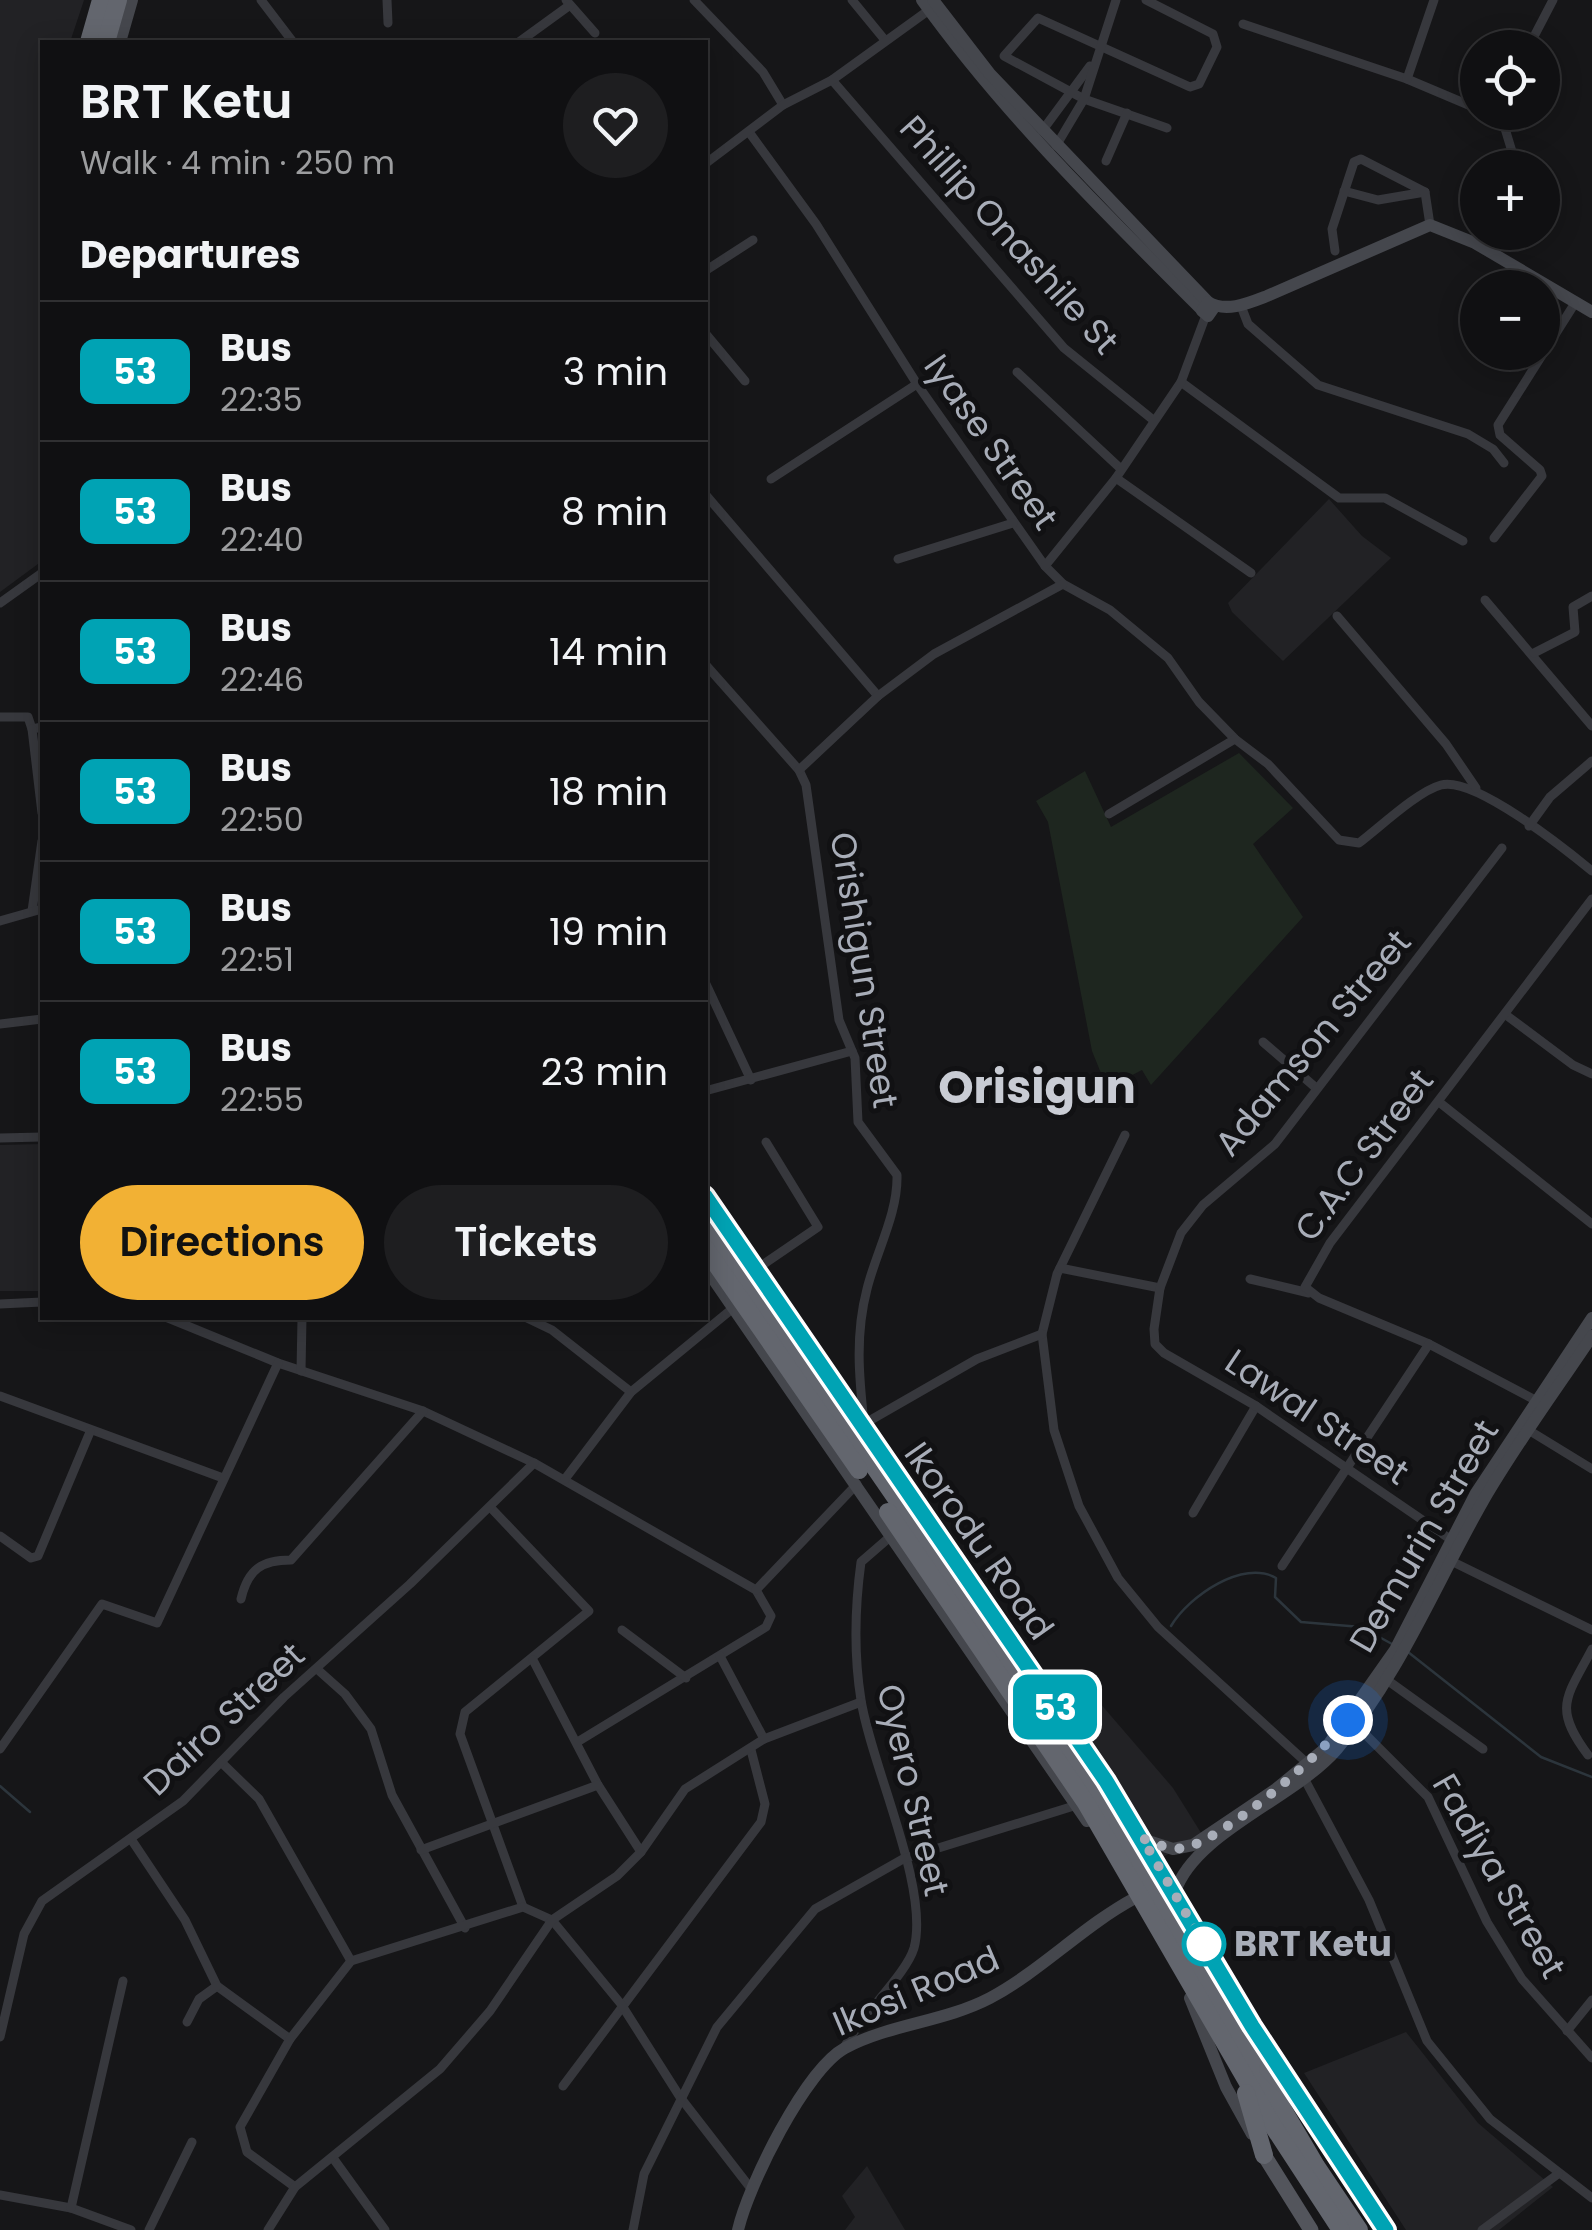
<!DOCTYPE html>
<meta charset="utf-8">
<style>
:root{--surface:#101012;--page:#1e1e20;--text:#f1f3f6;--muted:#9c9d9f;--line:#303032;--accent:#f2b134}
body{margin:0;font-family:Poppins,sans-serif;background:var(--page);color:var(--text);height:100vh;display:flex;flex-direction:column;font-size:38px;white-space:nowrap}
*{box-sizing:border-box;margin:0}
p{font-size:32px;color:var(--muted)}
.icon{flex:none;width:55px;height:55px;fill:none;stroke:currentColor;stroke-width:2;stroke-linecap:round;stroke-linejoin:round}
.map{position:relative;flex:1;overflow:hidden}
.side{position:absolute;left:40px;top:40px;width:668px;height:1280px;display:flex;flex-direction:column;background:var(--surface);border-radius:0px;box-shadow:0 5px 25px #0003,0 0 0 2px var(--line)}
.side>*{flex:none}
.badge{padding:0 20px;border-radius:15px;font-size:35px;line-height:65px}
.buttons{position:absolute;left:1460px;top:30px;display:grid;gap:20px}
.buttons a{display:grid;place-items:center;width:100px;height:100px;border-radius:50%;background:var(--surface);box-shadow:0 5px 25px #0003,0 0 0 2px var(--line);font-size:50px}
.you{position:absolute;width:50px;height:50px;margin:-25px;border:8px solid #fff;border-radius:50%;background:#1a73e8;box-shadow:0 0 0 15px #1a73e833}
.map>.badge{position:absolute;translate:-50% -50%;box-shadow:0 0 0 5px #fff}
h2{padding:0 40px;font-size:38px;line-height:90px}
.round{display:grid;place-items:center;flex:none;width:105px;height:105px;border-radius:52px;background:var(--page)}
.head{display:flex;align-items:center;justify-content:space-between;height:170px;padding:0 40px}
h1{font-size:48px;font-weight:600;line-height:75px}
.primary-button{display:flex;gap:20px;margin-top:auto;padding:20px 40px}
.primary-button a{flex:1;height:115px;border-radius:60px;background:var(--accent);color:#111;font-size:40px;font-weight:600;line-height:115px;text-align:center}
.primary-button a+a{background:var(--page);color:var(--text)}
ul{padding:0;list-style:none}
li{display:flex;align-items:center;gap:30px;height:140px;padding:0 40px;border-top:2px solid var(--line)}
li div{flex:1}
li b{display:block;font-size:38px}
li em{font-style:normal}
li .badge{min-width:110px;font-weight:700;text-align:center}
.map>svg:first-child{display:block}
.built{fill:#222225}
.green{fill:#1e261f}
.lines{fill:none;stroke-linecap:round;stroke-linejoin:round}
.stream{stroke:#2c353c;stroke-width:2.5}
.street{stroke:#37383d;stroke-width:9}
.secondary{stroke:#45474d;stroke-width:12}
.primary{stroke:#53555c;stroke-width:15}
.highway{stroke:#63666e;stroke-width:18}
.line-casing{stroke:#fff;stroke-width:22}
.line{stroke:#00a3b4;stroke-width:15}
.walk{stroke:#a8adb8;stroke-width:10;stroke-dasharray:0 18}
.stop-dot{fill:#fff;stroke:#00a3b4;stroke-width:5}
.labels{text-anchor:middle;stroke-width:10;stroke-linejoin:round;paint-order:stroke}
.street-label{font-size:35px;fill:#a8adb8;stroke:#111113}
.stop-label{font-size:35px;font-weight:bold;fill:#a8adb8;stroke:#111113;text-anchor:start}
.district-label{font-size:45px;font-weight:bold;fill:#c9ccd4;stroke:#111113}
</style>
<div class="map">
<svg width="1592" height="2230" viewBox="0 0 1592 2230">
<rect width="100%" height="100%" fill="#161618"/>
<g class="built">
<polygon points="0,0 84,0 70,42 42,42 38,188 42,234 42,561 0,592"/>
<polygon points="1329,499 1362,536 1391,558 1283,661 1232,612 1228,603"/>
<polygon points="42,1144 42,1291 0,1291 0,1145"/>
<polygon points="1074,1673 1173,1788 1203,1836 1161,1858 1050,1688"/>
<polygon points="1406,2032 1478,2123 1553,2187 1499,2230 1406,2230 1304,2073"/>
<polygon points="867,2166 905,2230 845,2230 855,2217 842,2196"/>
</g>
<polygon class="green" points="1239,753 1293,808 1253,844 1303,917 1151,1085 1142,1070 1107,1088 1092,1051 1048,822 1036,801 1085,771 1111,827"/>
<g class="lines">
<g class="stream">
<path d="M1171 1626C1189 1596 1243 1559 1276 1578L1275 1597 1301 1622 1361 1627 1392 1644"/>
<polyline points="1408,1652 1541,1757 1592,1777"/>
<polyline points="0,1786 30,1812"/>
</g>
<g class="street">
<polyline points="261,0 293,42"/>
<polyline points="387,0 388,23"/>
<polyline points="566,0 595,33"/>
<polyline points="694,0 763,72 783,105"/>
<polyline points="852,0 884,39"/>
<polyline points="1146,0 1213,34 1217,47 1199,84 1190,87 1038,18 1004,56 1084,99 1167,128"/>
<polyline points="1243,24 1407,79 1478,109"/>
<polyline points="519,42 570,5"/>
<polyline points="1528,48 1553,0"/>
<polyline points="1407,79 1434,0"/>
<polyline points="832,80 1064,348 1152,419"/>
<polyline points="1485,112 1501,119"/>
<polyline points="1500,112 1517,168"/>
<polyline points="1042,131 1090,66"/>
<path d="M749 132 816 224 917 384 1045 566 1063 584 1110 610 1168 658 1199 702 1235 739 1268 764 1339 840 1359 843C1379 828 1418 791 1441 785 1474 776 1564 848 1592 871"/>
<polyline points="1056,146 1084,99 1116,0"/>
<polyline points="1106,161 1127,113"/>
<polyline points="705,164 783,105 832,80 929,10"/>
<polyline points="1344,191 1378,200 1425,192"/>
<polyline points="1335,251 1332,229 1354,162 1361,159 1425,192 1430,225"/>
<polyline points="705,271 753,240"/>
<polyline points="1241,306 1248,324 1318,385 1468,434 1493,449 1504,463"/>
<polyline points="705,333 745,381"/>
<polyline points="1017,372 1121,469"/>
<polyline points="1181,382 1339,498 1385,498 1463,541"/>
<polyline points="1116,478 1251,573"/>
<polyline points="771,479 917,384"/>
<polyline points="705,494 878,696"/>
<polyline points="1494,538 1542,476 1540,470 1500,435 1498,425 1575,303"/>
<polyline points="898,559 1013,523"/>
<polyline points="1045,566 1116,478 1181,382 1206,315"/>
<polyline points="1485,600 1592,726"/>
<polyline points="0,603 42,573"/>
<polyline points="1337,616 1446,744 1476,788"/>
<polyline points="1534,653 1575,632 1573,607 1592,596"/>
<path d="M705 664 799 770 806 785 839 1020 855 1058 858 1122 897 1175C898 1214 876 1252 867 1289 855 1335 859 1377 864 1423"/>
<polyline points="0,717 28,717 32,729 42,727"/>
<polyline points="32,729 42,813"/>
<polyline points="799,770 878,696 934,654 1063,584"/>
<polyline points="1109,814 1235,739"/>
<polyline points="1529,826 1550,797 1592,761"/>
<polyline points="32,911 42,841"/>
<polyline points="0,921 42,909"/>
<polyline points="705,982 751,1080"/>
<polyline points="1506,1015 1573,1065 1592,1074"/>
<polyline points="0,1024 42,1019"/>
<polyline points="1263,1042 1315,1087"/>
<polyline points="705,1091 852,1051"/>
<polyline points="1439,1102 1592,1224"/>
<polyline points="1125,1135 1057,1274 1042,1334 1054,1430 1079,1506 1118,1578 1158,1627 1308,1764"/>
<polyline points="0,1138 42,1137"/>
<polyline points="1060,1268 1160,1288"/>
<polyline points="755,1270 818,1227 766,1142"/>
<polyline points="1250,1279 1309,1293"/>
<polyline points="0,1304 42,1302"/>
<polyline points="168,1318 278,1363 423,1411 534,1463 756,1590 771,1616 766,1627 579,1741"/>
<polyline points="527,1318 552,1330 631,1392"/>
<polyline points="301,1371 302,1318"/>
<polyline points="0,1396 223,1478"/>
<polyline points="1537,1401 1429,1344 1319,1298 1305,1287 1330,1243 1592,899"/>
<polyline points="862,1425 977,1359 1042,1334"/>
<polyline points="1530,1431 1592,1469"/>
<polyline points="565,1479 631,1392 732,1309"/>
<polyline points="491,1508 589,1611 465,1712 460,1734 523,1907"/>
<polyline points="1193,1513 1256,1406"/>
<polyline points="0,1536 31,1558 38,1556 90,1432"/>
<polyline points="1453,1541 1256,1406 1164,1353 1155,1344 1154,1329 1160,1288 1181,1233 1203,1205 1275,1144 1502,848"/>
<polyline points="1447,1559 1592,1630"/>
<polyline points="1282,1566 1429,1344"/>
<polyline points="756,1590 857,1484"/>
<path d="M241 1599C248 1569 262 1560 291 1560L423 1411"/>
<polyline points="622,1630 686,1678"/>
<polyline points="720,1656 764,1739"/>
<polyline points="533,1660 598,1785 641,1852"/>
<polyline points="317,1669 345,1694 371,1729 392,1795 465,1928"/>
<polyline points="1387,1680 1483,1749"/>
<polyline points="1356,1725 1428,1797 1487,1922 1522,1979 1592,2058"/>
<polyline points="0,1749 102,1604 157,1623 278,1363"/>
<path d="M1588 1755C1552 1707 1567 1697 1592 1649"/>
<polyline points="221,1762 259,1799 351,1961"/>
<polyline points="1305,1780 1369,1900 1427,2041 1490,2119 1592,2198"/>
<polyline points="131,1839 185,1920 217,1986 290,2039"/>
<polyline points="421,1850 598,1785"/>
<polyline points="187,2022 199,1999 217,1986"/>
<polyline points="1567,2031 1592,2000"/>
<polyline points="0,2037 24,1934 42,1901 183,1801 284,1697 410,1584 534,1463"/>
<path d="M844 2048C861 2015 906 1975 914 1948 930 1888 871 1765 861 1700 854 1656 855 1606 861 1562L891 1536"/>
<polyline points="563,2086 761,1822 765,1804 751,1750"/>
<polyline points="333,2158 385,2230"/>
<polyline points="295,2187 247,2152 240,2127 290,2039 351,1961 523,1907 552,1920 621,2004 680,2097 752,2190"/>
<polyline points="0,2195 71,2208 131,2230"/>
<polyline points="71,2208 123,1981"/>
<polyline points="149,2230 192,2142"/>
<polyline points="268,2230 295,2187 440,2069 490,2011 552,1920 617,1876 641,1852 685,1789 764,1739 861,1702"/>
<polyline points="633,2230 644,2174 717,2027 815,1909 903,1859 1077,1805"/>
<polyline points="1482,2230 1558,2174"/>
</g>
<g class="secondary">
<path d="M922 0C1003 113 1103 211 1202 310"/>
<polyline points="933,0 990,74 1208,302"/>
<polyline points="120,42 132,0"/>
<path d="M1215 306 1208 316 1202 311 1208 302C1226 313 1249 303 1267 296L1430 225 1475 243 1592 312"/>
<polyline points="705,1196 1106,1781 1252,2027 1292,2084"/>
<polyline points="705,1267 1087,1821"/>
<polyline points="1142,1839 1173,1849 1193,1845 1276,1789 1326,1748 1395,1650 1476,1493 1592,1318"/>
<path d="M1175 1892C1195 1832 1294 1799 1337 1749 1400 1674 1435 1585 1483 1501 1516 1444 1556 1390 1592 1336"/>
<polyline points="1190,1998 1226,2087 1252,2134"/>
<path d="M738 2230C748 2186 805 2070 845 2048 890 2024 944 2022 990 1998 1042 1970 1083 1926 1135 1898"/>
</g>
<g class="primary">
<polyline points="1307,2107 1387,2230"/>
<polyline points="1264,2155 1311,2230"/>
</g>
<g class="highway">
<polyline points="89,42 101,0"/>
<polyline points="106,42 118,0"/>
<polyline points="705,1221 1086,1774 1316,2166 1359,2230"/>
<polyline points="705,1248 859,1470"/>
<polyline points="888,1512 1086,1803 1273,2126 1341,2230"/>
<polyline points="1268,2069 1307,2107"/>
<polyline points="1246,2093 1264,2155"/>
</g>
</g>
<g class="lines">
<g class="line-casing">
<polyline id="line" points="705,1196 1106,1781 1252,2026 1386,2230"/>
</g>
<use href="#line" class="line"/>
<path class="walk" d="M1204 1944 1142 1838C1156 1844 1172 1852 1188 1847 1231 1833 1320 1756 1348 1720"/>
</g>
<circle class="stop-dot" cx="1204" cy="1944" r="20"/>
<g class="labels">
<g class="street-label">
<text transform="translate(1009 235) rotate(48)" y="12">Phillip Onashile St</text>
<text transform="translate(991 442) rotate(55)" y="12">Iyase Street</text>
<text transform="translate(864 970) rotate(81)" y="12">Orishigun Street</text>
<text transform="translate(1313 1043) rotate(-50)" y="12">Adamson Street</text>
<text transform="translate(1364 1155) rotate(-53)" y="12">C.A.C Street</text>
<text transform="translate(1317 1417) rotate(34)" y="12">Lawal Street</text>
<text transform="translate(1424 1536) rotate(-60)" y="12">Demurin Street</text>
<text transform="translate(979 1541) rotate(55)" y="12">Ikorodu Road</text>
<text transform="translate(224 1719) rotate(-43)" y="12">Dairo Street</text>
<text transform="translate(913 1790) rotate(77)" y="12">Oyero Street</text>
<text transform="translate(1499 1876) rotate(60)" y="12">Fadiya Street</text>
<text transform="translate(916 1991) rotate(-23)" y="12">Ikosi Road</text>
</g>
<g class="stop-label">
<text x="1234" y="1956">BRT Ketu</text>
</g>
<g class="district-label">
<text x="1037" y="1103">Orisigun</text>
</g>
</g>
</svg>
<div class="buttons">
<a><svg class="icon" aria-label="locate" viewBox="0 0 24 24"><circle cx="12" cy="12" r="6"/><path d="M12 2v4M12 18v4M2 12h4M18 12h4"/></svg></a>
<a>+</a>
<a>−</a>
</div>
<div class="you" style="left:1348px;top:1720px"></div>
<b class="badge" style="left:1055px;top:1707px;background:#00a3b4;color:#fff">53</b>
<section class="side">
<div class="head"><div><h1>BRT Ketu</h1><p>Walk · 4 min · 250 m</p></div><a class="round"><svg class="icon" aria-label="heart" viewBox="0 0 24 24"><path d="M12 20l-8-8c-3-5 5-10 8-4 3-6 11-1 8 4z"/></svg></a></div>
<h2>Departures</h2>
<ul>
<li><span class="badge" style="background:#00a3b4;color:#fff">53</span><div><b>Bus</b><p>22:35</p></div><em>3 min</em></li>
<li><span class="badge" style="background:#00a3b4;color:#fff">53</span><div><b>Bus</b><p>22:40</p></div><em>8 min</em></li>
<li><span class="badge" style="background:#00a3b4;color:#fff">53</span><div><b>Bus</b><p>22:46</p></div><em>14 min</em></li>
<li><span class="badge" style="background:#00a3b4;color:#fff">53</span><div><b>Bus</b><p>22:50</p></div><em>18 min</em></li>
<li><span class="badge" style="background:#00a3b4;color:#fff">53</span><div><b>Bus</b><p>22:51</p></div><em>19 min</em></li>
<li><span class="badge" style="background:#00a3b4;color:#fff">53</span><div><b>Bus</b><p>22:55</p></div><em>23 min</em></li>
</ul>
<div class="primary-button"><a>Directions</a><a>Tickets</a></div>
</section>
</div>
